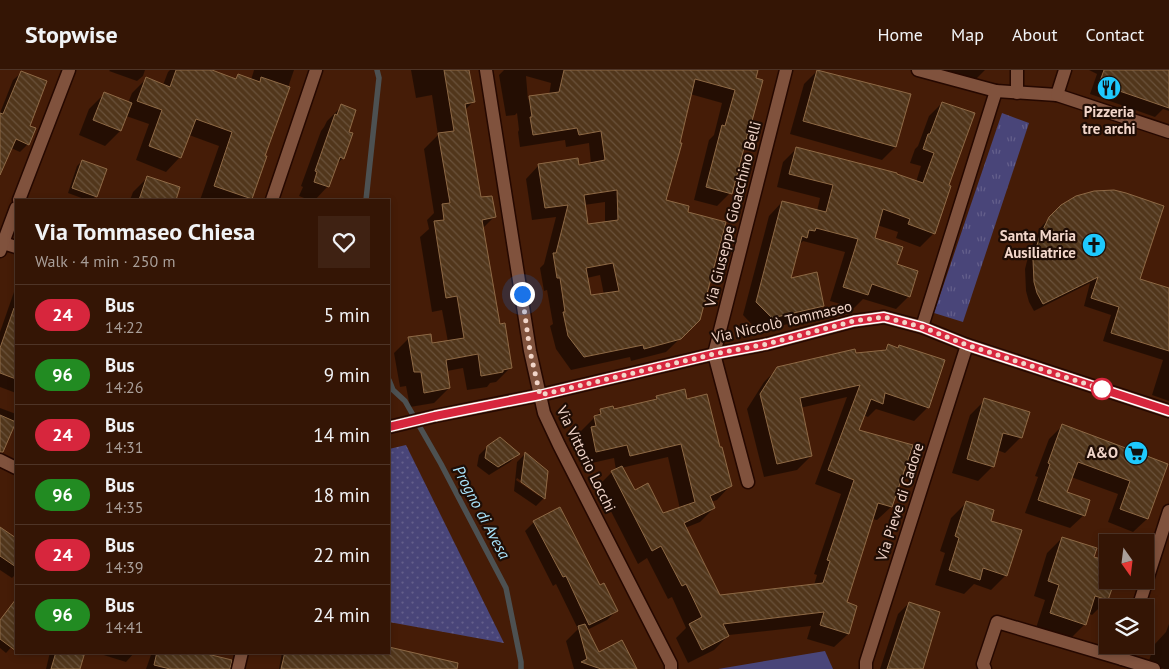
<!DOCTYPE html>
<meta charset="utf-8">
<style>
:root{--surface:#341505;--page:#3f2213;--text:#f1f3f6;--muted:#a99f9a;--line:#4e3427}
body{margin:0;font-family:"PT Sans",sans-serif;background:var(--page);color:var(--text);height:100vh;display:flex;flex-direction:column;font-size:19px;white-space:nowrap}
*{box-sizing:border-box;margin:0}
p{font-size:16px;color:var(--muted)}
.icon{flex:none;width:28px;height:28px;fill:none;stroke:currentColor;stroke-width:2;stroke-linecap:round;stroke-linejoin:round}
.map{position:relative;flex:1;overflow:hidden}
.panel{position:absolute;left:15px;top:129px;width:375px;height:455px;display:flex;flex-direction:column;background:var(--surface);border-radius:0px;box-shadow:0 2px 8px #0003,0 0 0 1px var(--line)}
.panel>*{flex:none}
.badge{padding:0 10px;border-radius:16px;font-size:18px;line-height:32px}
.needle{width:32px;rotate:166deg}
.fabs{position:absolute;left:1099px;top:464px;display:grid;gap:10px}
.fabs a{display:grid;place-items:center;width:55px;height:55px;border-radius:0px;background:var(--surface);box-shadow:0 2px 8px #0003,0 0 0 1px var(--line);font-size:25px}
.you{position:absolute;width:25px;height:25px;margin:-12px;border:4px solid #fff;border-radius:50%;background:#1a73e8;box-shadow:0 0 0 8px #1a73e833}
.map>.badge{position:absolute;translate:-50% -50%;box-shadow:0 0 0 2px #fff}
.round{display:grid;place-items:center;flex:none;width:52px;height:52px;border-radius:0px;background:var(--page)}
.overview{display:flex;align-items:center;justify-content:space-between;height:85px;padding:0 20px}
h1{font-size:24px;font-weight:700;line-height:38px}
ul{padding:0;list-style:none}
li{display:flex;align-items:center;gap:15px;height:60px;padding:0 20px;border-top:1px solid var(--line)}
li div{flex:1}
li b{display:block;font-size:19px}
li em{font-style:normal}
li .badge{min-width:55px;font-weight:700;text-align:center}
header{display:flex;align-items:center;gap:30px;box-sizing:border-box;height:70px;padding:0 25px;background:var(--surface);border-bottom:1px solid var(--line)}
header strong{font-size:24px}
nav{display:flex;gap:28px;margin-inline-start:auto;font-size:18px}
.map>svg:first-child{display:block}
.grass{fill:url(#grass-dots)}
.park{fill:url(#park-tufts)}
.pitch{fill:#494579}
.shadow{fill:#0007;fill-rule:evenodd}
.lines{fill:none;stroke-linecap:round;stroke-linejoin:round}
.stream{stroke:#4d5152;stroke-width:5.5}
.building{fill:url(#building-back-hatch);stroke:#8e6945;fill-rule:evenodd}
.minor-casing{stroke:#250800;stroke-width:15}
.minor{stroke:#80523d;stroke-width:12}
.line-casing{stroke:#fff;stroke-width:11}
.line{stroke:#d7263d;stroke-width:8}
.walk{stroke:#f2d6ca;stroke-width:5;stroke-dasharray:0 9}
.stop-dot{fill:#fff;stroke:#d7263d;stroke-width:2.5}
.labels{text-anchor:middle;stroke-width:4.5;stroke-linejoin:round;paint-order:stroke}
.poi-label{font-size:15px;font-weight:bold;fill:#f2d6ca;stroke:#1f0d05;text-anchor:end}
.street-label{font-size:15px;fill:#f2d6ca;stroke:#1f0d05}
.water-label{font-size:16px;font-style:italic;fill:#a9e4fc;stroke:#1f0d05}
</style>
<header>
<strong>Stopwise</strong>
<nav><a>Home</a><a>Map</a><a>About</a><a>Contact</a></nav>
</header>
<div class="map">
<svg width="1169" height="599" viewBox="0 0 1169 599">
<defs>
<pattern id="grass-dots" width="8" height="8" patternUnits="userSpaceOnUse" patternTransform="scale(1.25)"><rect width="8" height="8" fill="#494579"/><path d="M2 2h.1M6 6h.1" fill="none" stroke="#645f8b" stroke-width="1.8" stroke-linecap="round"/></pattern>
<pattern id="park-tufts" width="24" height="20" patternUnits="userSpaceOnUse" patternTransform="scale(1.25)"><rect width="24" height="20" fill="#494579"/><path d="M3 7l-1-3M5 7V3M7 7l1-3M15 17l-1-3M17 17v-4M19 17l1-3" fill="none" stroke="#645f8b"/></pattern>
<pattern id="building-back-hatch" width="6" height="6" patternUnits="userSpaceOnUse" patternTransform="scale(1.25)"><rect width="6" height="6" fill="#51361b"/><path d="M-1 5l2 2M0 0l6 6M5-1l2 2" fill="none" stroke="#6a523b"/></pattern>
</defs>
<rect width="100%" height="100%" fill="#451c07"/>
<polygon class="grass" points="406,375 504,573 389,552 389,379"/>
<polygon class="park" points="1002,43 1029,53 963,252 934,243"/>
<polygon class="pitch" points="825,581 833,599 718,599"/>
<g class="shadow">
<polygon points="110,0 145,0 143,6 137,11 109,1"/>
<polygon points="170,0 208,0 235,10 239,6 251,10 254,0 294,0 264,87 251,128 250,130 200,130 219,76 189,65 180,87 166,102 136,90 149,54 126,46 120,61 105,76 79,65 89,39 104,24 128,33 132,23 147,8 163,15 168,2"/>
<polygon points="411,0 468,0 473,32 465,40 480,129 494,147 482,159 499,255 511,297 496,312 490,313 487,317 467,320 463,298 447,301 449,318 434,333 410,337 406,316 400,317 394,283 409,268 431,275 448,272 442,240 432,242 420,167 429,159 427,150 434,143 424,79 438,65 432,25 416,28"/>
<path d="M504 0H757L730 123 717 136 694 130 709 70 714 65 722 33 690 24 665 131 699 250 666 282 631 291 630 287 571 300 556 279 550 256 553 254 547 220 544 221 540 198 544 194 556 147 532 150 526 109 539 95 578 96 591 94 589 73 566 77 565 70 520 77 518 62 519 60 517 43 515 45 506 46 499 5ZM526 6 551 13 549 25 530 28 528 30ZM605 132V153L587 156 584 135ZM600 205 604 225 590 227 587 208Z"/>
<polygon points="938,0 985,0 975,10"/>
<polygon points="1089,0 1169,0 1169,41 1163,39 1155,47 1090,24 1097,4"/>
<polygon points="817,1 895,77 882,90 790,64 804,14"/>
<polygon points="21,3 28,57 28,74 20,82 11,78 0,102 0,43 13,10"/>
<polygon points="942,33 948,116 934,163 920,177 896,168 898,162 877,155 873,169 896,195 909,226 896,239 863,229 854,238 830,231 845,182 803,171 800,174 799,174 790,210 823,236 810,249 758,261 743,245 769,146 782,132 817,141 820,128 777,117 783,92 796,79 916,112 921,96 910,93 915,79 918,76 929,46"/>
<polygon points="342,36 347,62 343,88 336,95 328,116 315,130 309,130 299,126 303,117 301,116 321,61 324,57 327,51"/>
<polygon points="82,91 96,126 92,130 87,130 68,123 77,96"/>
<polygon points="147,108 175,130 130,130 133,122"/>
<polygon points="1055,142 1139,209 1169,220 1169,331 1152,325 1163,290 1103,271 1111,245 1084,236 1090,213 1034,241 1029,232 1026,221 1025,199 1028,187 1034,171 1041,157"/>
<polygon points="16,220 16,323 0,317 0,262 14,222"/>
<path d="M888 276 897 279 899 277 928 337 914 351 876 339 868 347 863 345 858 361 891 437 877 450 872 449 846 533 848 564 834 577 807 569 811 556 729 565 714 580 688 593 676 568 686 558 672 527 668 529 647 488 638 494 598 416 612 402 616 400 614 388 583 395 578 372 582 367 581 361 601 341 613 340 652 331 657 327 686 330 719 379 730 416 717 430 711 432 714 438 700 452 685 458 720 526 814 515 817 505 814 504 841 424 815 414 847 327 800 338 811 386 797 400 764 407 747 339 764 312 778 298 855 285 883 281ZM668 387 680 439 663 445 635 422 621 398Z"/>
<polygon points="985,330 1028,342 1020,368 1005,383 997,380 993,396 978,411 952,403 970,345"/>
<polygon points="0,338 16,344 16,348 5,373 0,379"/>
<polygon points="1062,356 1167,395 1147,449 1133,462 1108,452 1118,424 1071,407 1065,423 1084,445 1070,458 1025,443 1038,407 1035,406 1049,369"/>
<polygon points="487,377 518,384 510,392 489,405 477,396 479,385"/>
<path d="M525 384 547 402 544 428 536 436 514 421 517 392ZM517 408 539 423V426L516 410Z"/>
<polygon points="966,433 990,451 1006,505 991,520 974,514 964,524 935,515 945,483 940,481 951,448"/>
<polygon points="534,452 616,541 607,550 587,560 599,584 622,572 635,599 574,599 566,571 578,559 556,514 553,516 525,461"/>
<polygon points="0,458 16,469 16,504 12,508 0,500"/>
<polygon points="1062,468 1093,488 1108,510 1113,510 1107,530 1092,545 1088,543 1085,554 1070,569 1036,558 1045,530 1034,526 1047,483"/>
<polygon points="909,533 938,542 921,599 880,599 898,544"/>
<polygon points="14,534 16,536 16,572 6,583 0,578 0,550"/>
<polygon points="1169,554 1169,599 1164,599 1148,594 1154,575 1166,562"/>
<polygon points="389,579 458,594 457,599 279,599 282,582 389,582"/>
<polygon points="50,582 84,582 78,599 46,599"/>
<polygon points="94,582 135,582 126,592"/>
<polygon points="152,582 199,582 217,588 215,599 146,599"/>
</g>
<g class="lines">
<g class="stream">
<polyline points="366,130 379,8 377,0"/>
<polyline points="389,310 393,320 405,331 441,394 506,518 521,592 521,599"/>
</g>
</g>
<g class="building">
<polygon points="176,0 212,0 236,9 238,4 260,12 261,7 290,17 265,86 267,86 252,129 214,116 232,62 196,49 181,88 149,76 162,40 137,31 146,7 170,17"/>
<polygon points="444,0 469,0 475,32 465,34 481,127 492,126 496,147 482,150 500,254 505,253 512,298 503,300 503,302 481,306 478,284 446,290 450,318 424,323 421,302 414,302 408,267 431,264 432,273 464,268 457,226 446,228 434,151 444,150 442,134 450,133 438,63 454,61"/>
<path d="M564 0H758L756 8 763 10 752 51H751L732 124 706 117 722 55 725 56 735 20 695 9 680 73H682L666 130 689 136 688 142 726 152 700 250 681 269 644 279 643 275 584 287 568 266 563 242H565L560 208H557L553 183H556L568 135 545 138 538 94 578 88 579 95 605 90 601 61 579 65 577 58 533 65 530 47H532L529 26 559 22ZM617 120 618 150 588 154 584 125ZM613 193 619 221 591 225 586 198Z"/>
<polygon points="817,0 911,24 896,77 803,51"/>
<polygon points="1104,0 1169,0 1169,38 1099,14"/>
<polygon points="21,1 47,11 30,56 36,58 29,75 16,69 0,105 0,43 3,44"/>
<polygon points="104,22 132,33 121,61 93,50"/>
<polygon points="942,32 975,43 949,115 951,116 935,164 908,154 910,149 883,139 875,168 903,177 897,194 918,201 910,227 872,214 868,225 843,217 858,169 816,158 815,161 809,160 807,168 802,166 791,208 817,202 824,236 772,248 756,232 782,131 826,142 833,115 789,104 796,77 897,103 897,104 923,113 934,83 923,79 928,64 930,64"/>
<polygon points="341,34 356,40 349,62 353,63 344,89 340,87 329,117 314,112 317,102 315,101 335,44 337,45"/>
<polygon points="82,90 107,99 97,127 72,118"/>
<polygon points="147,106 180,117 176,130 139,130"/>
<polygon points="1114,120 1126,123 1164,136 1140,209 1169,218 1169,281 1111,263 1119,237 1091,228 1098,207 1043,234 1037,223 1034,212 1033,190 1039,168 1049,147 1061,135 1076,126 1094,121"/>
<polygon points="14,238 16,238 16,309 0,303 0,278"/>
<polygon points="888,274 898,278 899,275 945,290 929,338 885,323 883,334 871,329 859,360 913,375 892,437 878,433 847,532 857,536 849,564 820,555 824,542 723,554 729,566 702,580 689,554 702,547 686,514 682,516 661,476 652,481 611,401 622,396 635,420 648,413 663,443 695,432 681,374 630,386 627,375 596,382 591,357 596,356 594,346 601,344 600,339 613,336 614,339 657,329 656,326 685,319 687,329 707,324 720,377 722,377 732,416 710,426 715,438 684,453 720,525 823,513 830,491 827,490 854,410 828,400 860,315 800,328 812,386 777,394 760,324 777,297 855,279 856,283 886,280"/>
<polygon points="984,328 1030,342 1022,368 1003,363 994,397 967,389"/>
<polygon points="0,345 16,352 3,382 0,382"/>
<polygon points="1062,354 1168,394 1148,449 1120,439 1130,411 1078,392 1067,422 1090,430 1085,446 1038,430 1050,394 1048,393"/>
<polygon points="500,367 520,384 498,397 485,388 487,376"/>
<polygon points="525,382 548,401 545,429 521,412"/>
<polygon points="966,431 994,440 991,451 1022,460 1007,506 983,498 980,510 949,500 959,468 955,466"/>
<polygon points="560,437 600,515 604,513 618,541 589,555 566,506 563,507 533,451"/>
<polygon points="0,457 16,468 16,497 0,486"/>
<polygon points="1062,467 1097,478 1094,487 1108,491 1108,510 1115,510 1108,530 1095,526 1086,555 1050,543 1059,515 1048,511"/>
<polygon points="16,529 16,581 0,569 0,550"/>
<polygon points="909,532 940,542 923,599 887,599"/>
<polygon points="585,554 599,582 622,570 637,599 601,599 581,592 587,589 578,556"/>
<polygon points="389,577 458,593 457,599 281,599 285,582 389,582"/>
<polygon points="56,582 85,582 80,599 51,599"/>
<polygon points="157,582 199,582 232,590 230,599 170,599 154,595"/>
</g>
<g class="lines">
<g class="minor-casing">
<g id="minor">
<polyline points="486,0 530,281 544,343 559,375 671,594 671,599"/>
<polyline points="918,0 996,21 1057,25 1169,62"/>
<polyline points="1017,0 1017,23"/>
<polyline points="1057,25 1065,0"/>
<polyline points="19,130 69,0"/>
<polyline points="272,130 316,0"/>
<polyline points="3,173 16,177"/>
<polyline points="0,181 16,138"/>
<polyline points="922,257 996,21"/>
<polyline points="389,357 435,346 540,325 714,284 767,274 854,251 884,247 922,257 967,275 1169,341"/>
<polyline points="0,390 16,398"/>
<polyline points="748,412 714,284 786,0"/>
<polyline points="1138,538 1169,441"/>
<polyline points="1122,589 1154,599"/>
<polyline points="238,599 242,582"/>
<polyline points="866,599 866,592 967,275"/>
<polyline points="985,599 983,594 997,552 1122,589 1126,575"/>
</g>
</g>
<use href="#minor" class="minor"/>
</g>
<g class="lines">
<g class="line-casing">
<polyline id="line" points="389,357 435,346 540,325 714,284 767,274 854,251 884,247 922,257 967,275 1169,341"/>
</g>
<use href="#line" class="line"/>
<polyline class="walk" points="522,224 530,281 540,325 714,284 767,274 854,251 884,247 922,257 967,275 1102,319"/>
</g>
<defs>
<g id="restaurant-disc" transform="scale(1.25)"><circle r="9.5" fill="#1ec9fd" stroke="#1f0d05"/><path d="M-5-6h1v4h1v-4h1v4h1v-4h1v5L-1.5 .5V6h-2V.5L-5-1ZM5-6V6H3V1.5H1.5Q1.5-4 5-6Z" fill="#111"/></g>
<g id="church-disc" transform="scale(1.25)"><circle r="9.5" fill="#1ec9fd" stroke="#1f0d05"/><path d="M-1.2-6h2.4v3.5h3.3v2.4h-3.3V6h-2.4V-.1h-3.3v-2.4h3.3Z" fill="#111"/></g>
<g id="supermarket-disc" transform="scale(1.25)"><circle r="9.5" fill="#1ec9fd" stroke="#1f0d05"/><path d="M-6-5.5h2.5l.6 2H6L4.5 2H-2.5L-4.4-4H-6ZM-1.5 3.2a1.3 1.3 0 1 0 .1 0ZM3 3.2a1.3 1.3 0 1 0 .1 0Z" fill="#111"/></g>
</defs>
<g fill-rule="evenodd">
<use href="#restaurant-disc" x="1109" y="18"/>
<use href="#church-disc" x="1094" y="175"/>
<use href="#supermarket-disc" x="1136" y="383"/>
</g>
<circle class="stop-dot" cx="1102" cy="319" r="10"/>
<g class="labels">
<g class="poi-label">
<text x="1109" y="47" text-anchor="middle">Pizzeria<tspan x="1109" dy="17">tre archi</tspan></text>
<text x="1076" y="171">Santa Maria<tspan x="1076" dy="17">Ausiliatrice</tspan></text>
<text x="1118" y="388">A&amp;O</text>
</g>
<g class="street-label">
<text transform="translate(733 144) rotate(-76)" y="5">Via Giuseppe Gioacchino Belli</text>
<text transform="translate(782 252) rotate(-13)" y="5">Via Niccolò Tommaseo</text>
<text transform="translate(586 389) rotate(64)" y="5">Via Vittorio Locchi</text>
<text transform="translate(900 432) rotate(-72)" y="5">Via Pieve di Cadore</text>
</g>
<g class="water-label">
<text transform="translate(482 442) rotate(62)" y="6">Progno di Avesa</text>
</g>
</g>
</svg>
<div class="fabs">
<a><svg class="needle" viewBox="-14 -14 28 28"><path d="M0-13l5 13h-10z" fill="#e53935"/><path d="M0 13l5-13h-10z" fill="#a99f9a"/></svg></a>
<a><svg class="icon" aria-label="layers" viewBox="0 0 24 24"><path d="M12 4l9 5-9 5-9-5zM3 14l9 5 9-5"/></svg></a>
</div>
<div class="you" style="left:522px;top:224px"></div>
<section class="panel">
<div class="overview"><div><h1>Via Tommaseo Chiesa</h1><p>Walk · 4 min · 250 m</p></div><a class="round"><svg class="icon" aria-label="heart" viewBox="0 0 24 24"><path d="M12 20l-8-8c-3-5 5-10 8-4 3-6 11-1 8 4z"/></svg></a></div>
<ul>
<li><span class="badge" style="background:#d7263d;color:#fff">24</span><div><b>Bus</b><p>14:22</p></div><em>5 min</em></li>
<li><span class="badge" style="background:#228b22;color:#fff">96</span><div><b>Bus</b><p>14:26</p></div><em>9 min</em></li>
<li><span class="badge" style="background:#d7263d;color:#fff">24</span><div><b>Bus</b><p>14:31</p></div><em>14 min</em></li>
<li><span class="badge" style="background:#228b22;color:#fff">96</span><div><b>Bus</b><p>14:35</p></div><em>18 min</em></li>
<li><span class="badge" style="background:#d7263d;color:#fff">24</span><div><b>Bus</b><p>14:39</p></div><em>22 min</em></li>
<li><span class="badge" style="background:#228b22;color:#fff">96</span><div><b>Bus</b><p>14:41</p></div><em>24 min</em></li>
</ul>
</section>
</div>
